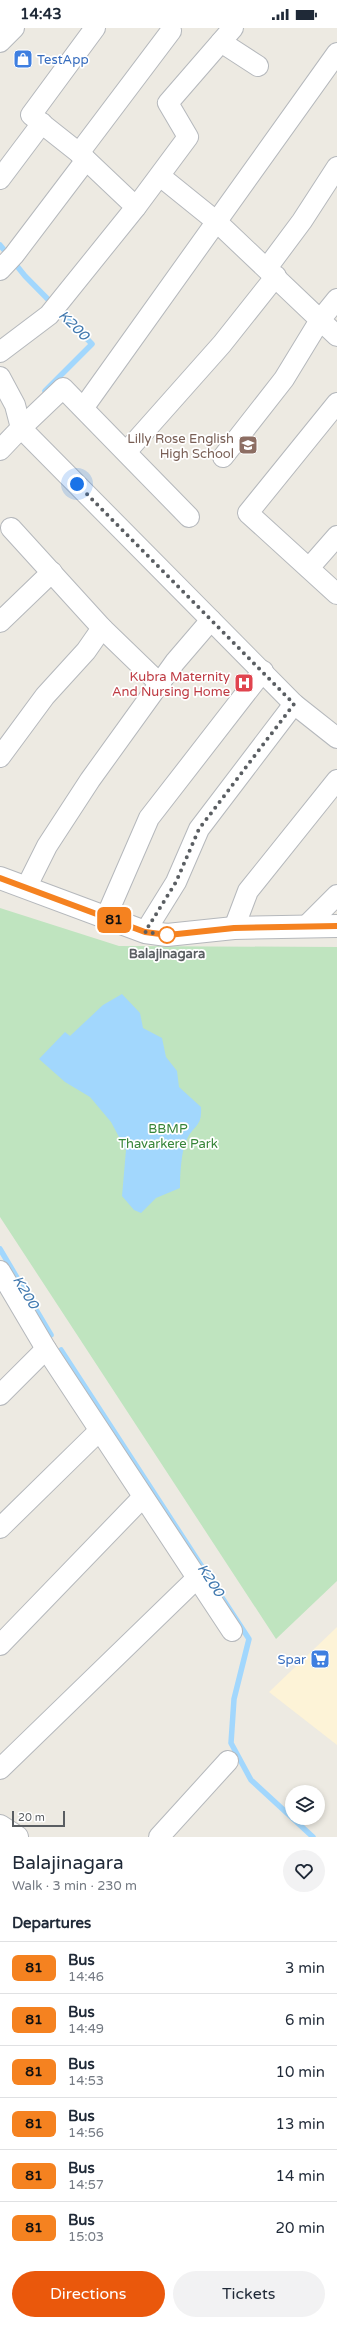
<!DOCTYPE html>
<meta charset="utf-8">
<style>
:root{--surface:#fff;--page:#f2f2f3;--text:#1f2937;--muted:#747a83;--line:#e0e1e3;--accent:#ea580c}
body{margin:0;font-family:"Varela Round",sans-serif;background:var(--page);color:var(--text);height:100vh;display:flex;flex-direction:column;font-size:15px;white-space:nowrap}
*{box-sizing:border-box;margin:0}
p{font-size:13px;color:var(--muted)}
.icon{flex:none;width:22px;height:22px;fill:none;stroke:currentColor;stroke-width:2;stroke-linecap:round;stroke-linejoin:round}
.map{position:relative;height:1809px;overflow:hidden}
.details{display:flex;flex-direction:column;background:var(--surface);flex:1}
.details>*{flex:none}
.badge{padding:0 8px;border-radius:6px;font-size:14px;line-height:26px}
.fabs{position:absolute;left:285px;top:1757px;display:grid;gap:8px}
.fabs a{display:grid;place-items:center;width:40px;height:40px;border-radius:50%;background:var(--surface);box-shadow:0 2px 6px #0003;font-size:20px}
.scale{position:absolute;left:12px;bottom:10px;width:53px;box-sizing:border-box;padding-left:4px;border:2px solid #5a5e62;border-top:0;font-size:11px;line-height:14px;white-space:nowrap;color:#5a5e62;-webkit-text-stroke:3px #fff;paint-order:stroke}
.you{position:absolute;width:20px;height:20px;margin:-10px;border:3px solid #fff;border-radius:50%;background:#1a73e8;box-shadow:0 0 0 6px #1a73e833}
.map>.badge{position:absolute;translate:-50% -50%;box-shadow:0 0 0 2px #fff}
h2{padding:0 12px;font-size:15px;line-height:36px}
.round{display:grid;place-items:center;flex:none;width:42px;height:42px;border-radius:21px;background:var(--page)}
.summary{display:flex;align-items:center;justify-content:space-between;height:68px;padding:0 12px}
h1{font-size:19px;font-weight:600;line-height:30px}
.action{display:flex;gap:8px;margin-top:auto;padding:8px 12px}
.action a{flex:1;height:46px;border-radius:24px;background:var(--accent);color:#fff;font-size:16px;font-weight:600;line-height:46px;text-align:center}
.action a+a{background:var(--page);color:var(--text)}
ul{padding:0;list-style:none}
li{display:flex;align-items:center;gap:12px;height:52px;padding:0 12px;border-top:1px solid var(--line)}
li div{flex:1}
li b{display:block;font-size:15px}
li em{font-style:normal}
li .badge{min-width:44px;font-weight:700;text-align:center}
.status{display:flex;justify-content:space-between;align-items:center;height:28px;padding:0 20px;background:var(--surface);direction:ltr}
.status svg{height:11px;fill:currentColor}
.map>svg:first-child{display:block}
.commercial{fill:#fdf3d7}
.green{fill:#bfe4bf}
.water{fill:#a2d7fd}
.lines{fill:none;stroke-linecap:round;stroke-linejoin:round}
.stream{stroke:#a2d7fd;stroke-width:5.5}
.minor-casing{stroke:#b5b8bc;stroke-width:22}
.tertiary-casing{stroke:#b5b8bc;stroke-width:24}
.minor{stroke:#fff;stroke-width:20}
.tertiary{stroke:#fff;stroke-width:22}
.line-casing{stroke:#fff;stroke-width:9}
.line{stroke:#f58220;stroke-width:6}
.walk{stroke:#5a5e62;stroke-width:4;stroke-dasharray:0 7.2}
.stop-dot{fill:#fff;stroke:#f58220;stroke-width:2}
.labels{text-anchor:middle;stroke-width:3.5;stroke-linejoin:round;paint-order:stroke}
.shop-label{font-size:13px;fill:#366cbe;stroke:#fff;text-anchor:start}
.education-label{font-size:13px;fill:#785e54;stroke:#fff;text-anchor:end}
.health-label{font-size:13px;fill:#be3a42;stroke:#fff;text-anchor:end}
.stop-label{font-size:13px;font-weight:bold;fill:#5a5e62;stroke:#fff}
.park-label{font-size:13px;fill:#378539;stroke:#fff}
.water-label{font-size:14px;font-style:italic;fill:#4078ae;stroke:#fff}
</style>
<div class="status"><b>14:43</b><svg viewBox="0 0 49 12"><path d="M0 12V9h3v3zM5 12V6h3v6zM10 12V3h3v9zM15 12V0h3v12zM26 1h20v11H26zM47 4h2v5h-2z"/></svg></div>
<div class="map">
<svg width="337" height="1809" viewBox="0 0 337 1809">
<rect width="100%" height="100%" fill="#edeae2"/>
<polygon class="commercial" points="337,1599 337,1717 269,1664"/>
<polygon class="green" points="0,880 119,918 337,919 337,1553 276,1611 0,1189"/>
<path class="water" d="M122 966 140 985 143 1000 162 1010 166 1029 177 1043 179 1059 201 1079C202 1099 195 1096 187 1111 181 1123 180 1147 180 1160L156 1170 141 1185 134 1182 122 1168 126 1122 111 1094 90 1069 65 1054 39 1031 65 1004 70 1008 103 977Z"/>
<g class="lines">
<g class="stream">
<polyline points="0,217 25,248 92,316 45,363"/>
<polyline points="0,1221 51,1307"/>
<polyline points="61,1322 249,1611 234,1671 231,1715 251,1752 313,1809"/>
</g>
<g class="minor-casing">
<g id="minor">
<polyline points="0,14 14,0"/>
<polyline points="221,14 258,38"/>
<polyline points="79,125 171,3"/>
<polyline points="160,148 217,194 337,308"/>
<polyline points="0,151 42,95"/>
<polyline points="136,179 188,109 168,75 233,0"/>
<polyline points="267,240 302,193 337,139"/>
<polyline points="0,242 14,227 86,132"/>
<polyline points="0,324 49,287 136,179 79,125 31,87 95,0"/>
<polyline points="0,349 15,377 21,400 0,422"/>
<polyline points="337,375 248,485 337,566"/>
<polyline points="84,379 337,25"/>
<polyline points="127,423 222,316 276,248"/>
<polyline points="223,429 284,351 320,292 337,271"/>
<polyline points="189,489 63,360 21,400 294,676 337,710"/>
<polyline points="11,500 102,600 161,657"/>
<polyline points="309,540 337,508"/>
<polyline points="0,594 52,544"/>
<polyline points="0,729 45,668 86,623 102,600"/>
<polyline points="26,860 47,818 90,752 175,634 211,592"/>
<polyline points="106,889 149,790 263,643"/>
<polyline points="305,899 337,867"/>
<polyline points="234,900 248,863 337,752"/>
<polyline points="145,904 176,854 199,801 294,676"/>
<polyline points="0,1243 46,1321 232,1603"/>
<polyline points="0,1367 46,1321"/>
<polyline points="0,1500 99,1403"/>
<polyline points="0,1617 143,1469"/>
<polyline points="0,1741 197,1550"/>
<polyline points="159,1809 228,1733"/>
</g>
</g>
<g class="tertiary-casing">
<g id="tertiary">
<polyline points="0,850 145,904 167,907 234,900 337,898"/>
<polyline points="0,1798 17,1809"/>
</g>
</g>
<use href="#minor" class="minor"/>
<use href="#tertiary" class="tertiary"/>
</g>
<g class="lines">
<g class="line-casing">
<polyline id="line" points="0,850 145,904 168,907 234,900 337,898"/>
</g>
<use href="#line" class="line"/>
<polyline class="walk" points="77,456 294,676 199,801 176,854 145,904 167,907"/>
</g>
<defs>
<g id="shop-square" transform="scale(1)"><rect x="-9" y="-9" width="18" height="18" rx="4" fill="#3f7fe0" stroke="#fff"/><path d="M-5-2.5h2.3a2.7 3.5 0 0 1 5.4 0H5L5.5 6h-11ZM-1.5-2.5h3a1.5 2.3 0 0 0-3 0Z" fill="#fff"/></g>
<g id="school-square" transform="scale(1)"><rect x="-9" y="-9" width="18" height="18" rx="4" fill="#8d6e63" stroke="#fff"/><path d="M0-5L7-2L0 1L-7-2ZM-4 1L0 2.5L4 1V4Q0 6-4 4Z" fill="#fff"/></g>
<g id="hospital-square" transform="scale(1)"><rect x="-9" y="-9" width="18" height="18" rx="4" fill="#e0444e" stroke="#fff"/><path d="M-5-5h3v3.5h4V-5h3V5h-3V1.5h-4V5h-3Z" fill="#fff"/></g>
<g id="supermarket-square" transform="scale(1)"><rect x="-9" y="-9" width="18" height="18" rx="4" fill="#3f7fe0" stroke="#fff"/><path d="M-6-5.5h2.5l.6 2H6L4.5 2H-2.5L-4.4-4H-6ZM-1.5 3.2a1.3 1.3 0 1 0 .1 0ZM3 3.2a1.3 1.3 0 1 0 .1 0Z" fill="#fff"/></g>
</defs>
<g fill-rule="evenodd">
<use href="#shop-square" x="23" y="31"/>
<use href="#school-square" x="248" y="417"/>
<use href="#hospital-square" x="244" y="655"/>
<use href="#supermarket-square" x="320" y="1631"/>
</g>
<circle class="stop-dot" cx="167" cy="907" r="8"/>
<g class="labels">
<g class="shop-label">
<text x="37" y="36">TestApp</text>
<text x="306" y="1636" text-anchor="end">Spar</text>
</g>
<g class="education-label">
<text x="234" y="415">Lilly Rose English<tspan x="234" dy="15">High School</tspan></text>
</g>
<g class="health-label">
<text x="230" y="653">Kubra Maternity<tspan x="230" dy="15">And Nursing Home</tspan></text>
</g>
<g class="stop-label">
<text x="167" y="930">Balajinagara</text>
</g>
<g class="park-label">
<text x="168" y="1105">BBMP<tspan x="168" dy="15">Thavarkere Park</tspan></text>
</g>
<g class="water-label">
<text transform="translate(74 297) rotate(45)" y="5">K200</text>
<text transform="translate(26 1264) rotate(59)" y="5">K200</text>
<text transform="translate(211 1552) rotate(57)" y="5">K200</text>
</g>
</g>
</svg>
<div class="fabs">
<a><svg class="icon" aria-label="layers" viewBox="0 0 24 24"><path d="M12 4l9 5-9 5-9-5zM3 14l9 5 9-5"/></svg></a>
</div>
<div class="scale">20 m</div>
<div class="you" style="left:77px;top:456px"></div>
<b class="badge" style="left:114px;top:892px;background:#f58220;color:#111">81</b>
</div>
<section class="details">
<div class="summary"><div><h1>Balajinagara</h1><p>Walk · 3 min · 230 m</p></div><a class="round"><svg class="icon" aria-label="heart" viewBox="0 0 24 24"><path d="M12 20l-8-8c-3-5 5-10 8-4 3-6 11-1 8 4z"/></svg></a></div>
<h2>Departures</h2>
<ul>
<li><span class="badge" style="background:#f58220;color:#111">81</span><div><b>Bus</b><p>14:46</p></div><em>3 min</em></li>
<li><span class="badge" style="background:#f58220;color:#111">81</span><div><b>Bus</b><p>14:49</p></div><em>6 min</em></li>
<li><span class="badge" style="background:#f58220;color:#111">81</span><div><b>Bus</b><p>14:53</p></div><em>10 min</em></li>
<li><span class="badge" style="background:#f58220;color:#111">81</span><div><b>Bus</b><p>14:56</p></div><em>13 min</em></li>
<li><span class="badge" style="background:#f58220;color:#111">81</span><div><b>Bus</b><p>14:57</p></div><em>14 min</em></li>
<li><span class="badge" style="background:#f58220;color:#111">81</span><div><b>Bus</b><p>15:03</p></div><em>20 min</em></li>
</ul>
<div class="action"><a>Directions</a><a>Tickets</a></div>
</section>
